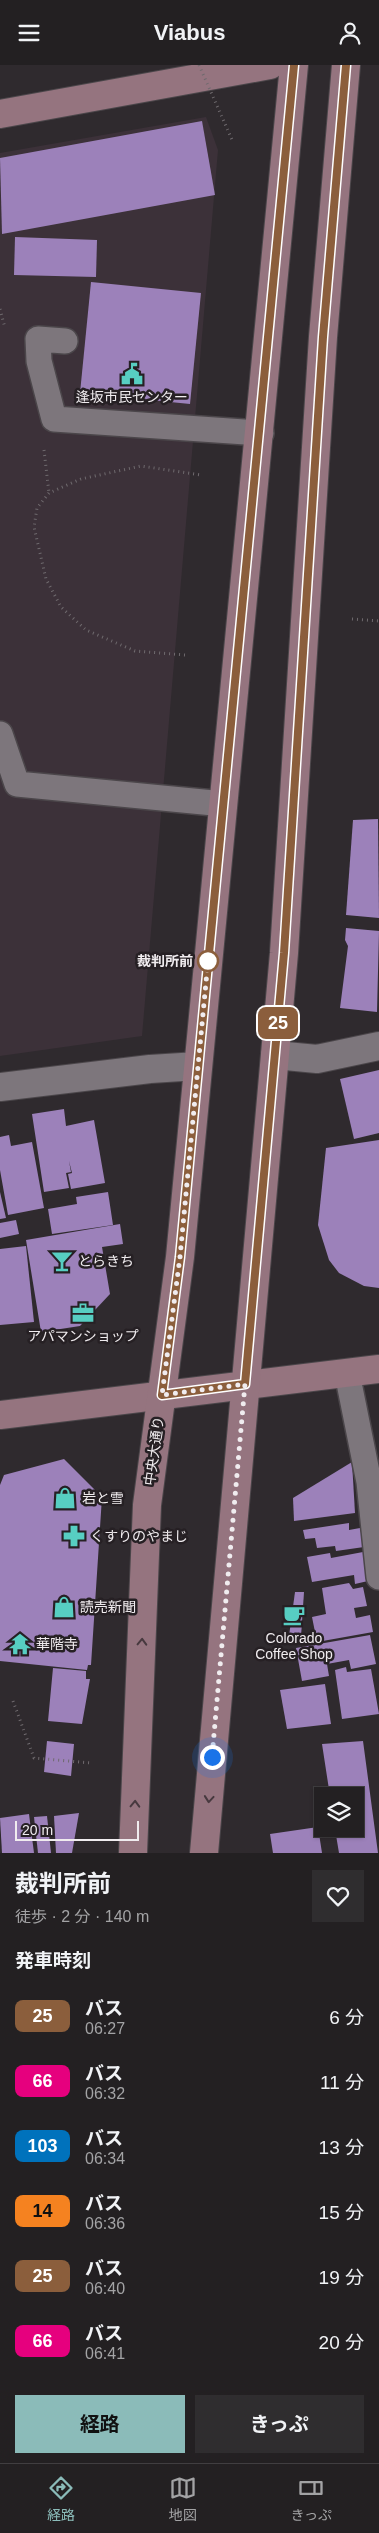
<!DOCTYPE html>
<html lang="ja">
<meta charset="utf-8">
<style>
:root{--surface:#232022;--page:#2f2d2f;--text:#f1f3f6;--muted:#a3a3a5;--line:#403e40;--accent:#8bbbb9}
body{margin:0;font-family:Helvetica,"Noto Sans JP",sans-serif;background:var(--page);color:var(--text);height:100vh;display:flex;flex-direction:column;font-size:19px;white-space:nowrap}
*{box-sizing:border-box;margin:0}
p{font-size:16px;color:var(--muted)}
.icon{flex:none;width:28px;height:28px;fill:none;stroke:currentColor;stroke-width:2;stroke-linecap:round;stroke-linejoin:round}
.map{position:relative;height:1788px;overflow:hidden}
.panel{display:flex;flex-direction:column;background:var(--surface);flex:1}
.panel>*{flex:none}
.badge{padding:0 10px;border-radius:8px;font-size:18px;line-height:32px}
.tools{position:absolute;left:314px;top:1722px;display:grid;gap:10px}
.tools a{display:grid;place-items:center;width:50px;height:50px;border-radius:0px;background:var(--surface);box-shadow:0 1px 4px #0004,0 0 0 1px var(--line);font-size:25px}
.scale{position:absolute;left:15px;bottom:12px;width:124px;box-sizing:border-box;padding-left:5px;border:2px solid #f0ecef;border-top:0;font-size:14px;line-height:18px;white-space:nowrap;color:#f0ecef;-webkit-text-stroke:4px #262024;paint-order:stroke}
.you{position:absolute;width:25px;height:25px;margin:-12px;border:4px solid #fff;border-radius:50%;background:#1a73e8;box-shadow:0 0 0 8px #1a73e833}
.map>.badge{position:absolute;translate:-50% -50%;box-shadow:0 0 0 2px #fff}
h2{padding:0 15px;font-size:19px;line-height:45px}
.round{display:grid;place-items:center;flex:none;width:52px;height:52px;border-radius:0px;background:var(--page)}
.overview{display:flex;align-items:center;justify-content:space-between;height:85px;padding:0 15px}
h1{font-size:24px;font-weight:700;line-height:38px}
.button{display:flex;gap:10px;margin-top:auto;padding:10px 15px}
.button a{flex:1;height:58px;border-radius:0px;background:var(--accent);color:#111;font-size:20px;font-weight:700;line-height:58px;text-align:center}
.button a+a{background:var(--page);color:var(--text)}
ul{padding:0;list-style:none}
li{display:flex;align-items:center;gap:15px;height:65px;padding:0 15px}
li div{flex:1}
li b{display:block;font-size:19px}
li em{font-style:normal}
li .badge{min-width:55px;font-weight:700;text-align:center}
header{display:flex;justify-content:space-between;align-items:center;height:65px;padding:0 15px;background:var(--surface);font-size:22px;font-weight:700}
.dock{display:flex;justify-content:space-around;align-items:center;height:70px;border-top:1px solid var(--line);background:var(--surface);font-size:14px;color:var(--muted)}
.dock a{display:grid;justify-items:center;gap:2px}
.dock .current{color:var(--accent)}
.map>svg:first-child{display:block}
.built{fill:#3c3139}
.building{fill:#9c81ba}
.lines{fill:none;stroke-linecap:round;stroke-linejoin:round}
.lane-casing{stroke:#4b464a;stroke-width:28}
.street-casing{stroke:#4b464a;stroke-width:30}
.secondary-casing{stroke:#4b464a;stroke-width:30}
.path{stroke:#6f6a6e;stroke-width:3;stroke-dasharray:1 4;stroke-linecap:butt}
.lane{stroke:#7d767c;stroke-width:25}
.street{stroke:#7d767c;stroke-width:28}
.secondary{stroke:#95747f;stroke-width:28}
.path-bridge{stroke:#6f6a6e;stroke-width:3;stroke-dasharray:1 4;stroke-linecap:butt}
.oneway{stroke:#47393f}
.line-casing{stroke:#fff;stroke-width:11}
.line{stroke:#8b5e3c;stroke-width:8}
.walk{stroke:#f0ecef;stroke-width:5;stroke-dasharray:0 9}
.stop-dot{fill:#fff;stroke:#8b5e3c;stroke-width:2.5}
.labels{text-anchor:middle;stroke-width:5;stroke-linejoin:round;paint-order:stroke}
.poi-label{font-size:14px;fill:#f0ecef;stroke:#262024;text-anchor:start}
.stop-label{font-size:14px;font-weight:bold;fill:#f0ecef;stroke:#262024;text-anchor:end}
.street-label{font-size:14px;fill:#f0ecef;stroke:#262024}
</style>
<header><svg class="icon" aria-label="menu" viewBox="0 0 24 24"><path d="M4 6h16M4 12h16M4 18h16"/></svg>Viabus<svg class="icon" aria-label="person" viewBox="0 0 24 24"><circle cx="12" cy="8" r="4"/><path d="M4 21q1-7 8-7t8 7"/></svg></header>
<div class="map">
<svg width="379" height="1788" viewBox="0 0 379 1788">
<rect width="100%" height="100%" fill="#2f2a2e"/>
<polygon class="built" points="206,52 218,85 142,971 0,991 0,88"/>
<g class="building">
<polygon points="202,56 215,130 2,169 0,93"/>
<polygon points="15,172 97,175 96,212 14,210"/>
<polygon points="91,217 201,228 190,339 80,328"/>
<polygon points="378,754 379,853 346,850 353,755"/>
<polygon points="346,863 379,866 377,947 340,943 348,881 345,875"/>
<polygon points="379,1005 379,1068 354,1074 340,1014"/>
<polygon points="64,1044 66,1061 94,1055 105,1118 71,1124 68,1109 72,1108 69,1096 71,1107 66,1108 69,1123 44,1127 32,1049"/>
<polygon points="9,1070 11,1081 32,1077 44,1143 8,1150 0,1105 0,1072"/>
<polygon points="379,1075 379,1223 364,1221 339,1208 329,1195 318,1160 326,1083"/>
<polygon points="0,1127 6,1153 0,1154"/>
<polygon points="108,1127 113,1160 52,1169 48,1144 77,1139 76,1132"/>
<polygon points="16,1155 19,1169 0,1173 0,1158"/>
<polygon points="120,1159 123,1179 102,1182 110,1229 80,1261 41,1267 26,1175"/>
<polygon points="26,1181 34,1257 0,1260 0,1184"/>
<polygon points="64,1394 102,1432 91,1600 88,1600 87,1605 0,1596 0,1420 4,1410"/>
<polygon points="352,1397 355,1448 294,1456 293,1433"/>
<polygon points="349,1458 349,1465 360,1463 364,1482 336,1486 335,1481 317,1483 315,1473 305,1474 303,1465"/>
<polygon points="363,1487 368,1516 355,1519 354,1510 312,1517 307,1492 330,1488 331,1493"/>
<polygon points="349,1518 353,1524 363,1522 367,1541 354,1543 356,1553 370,1550 373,1567 317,1577 312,1552 326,1549 322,1523"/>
<polygon points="295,1527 304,1527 301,1572 289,1571"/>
<polygon points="370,1570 376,1599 351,1604 349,1595 327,1599 329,1611 302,1616 296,1583"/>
<polygon points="346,1602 347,1607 371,1604 379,1649 342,1654 335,1605"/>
<polygon points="53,1603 86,1606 86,1614 90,1614 82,1659 48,1656"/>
<polygon points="325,1619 331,1659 287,1664 280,1625"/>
<polygon points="47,1676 74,1679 71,1711 44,1707"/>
<polygon points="363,1676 378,1788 339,1788 335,1764 355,1764 355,1731 330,1731 322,1679"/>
<polygon points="79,1748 72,1788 56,1788 54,1751"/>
<polygon points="29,1749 34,1788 2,1788 0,1753"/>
<polygon points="47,1751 51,1788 38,1788 34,1752"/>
<polygon points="318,1762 322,1788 273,1788 270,1769"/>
</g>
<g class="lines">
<g class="lane-casing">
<g id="lane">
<polyline points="65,276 38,274 39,296 54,354 261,368"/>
<polyline points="0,669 17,719 224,739"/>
<polyline points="347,1308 369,1417 379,1512"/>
</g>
</g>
<g class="street-casing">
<g id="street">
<polyline points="275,990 317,994 379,981"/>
<polyline points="0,1022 150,1004 198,1001"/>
</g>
</g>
<g class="secondary-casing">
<g id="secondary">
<polyline points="0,49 270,0"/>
<polyline points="0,1350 379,1304"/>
<polyline points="133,1788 147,1440 180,1192 294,0"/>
<polyline points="204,1788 284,888 323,272 346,0"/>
</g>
</g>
<g class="path">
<polyline points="0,244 5,263"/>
<polyline points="44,385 49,428"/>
<polyline points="352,554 379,556"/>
<polyline points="185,590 135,586 86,565 61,542 46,514 34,462 37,443 49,428 81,414 141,401 201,410"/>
<polyline points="13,1636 34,1693 91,1698"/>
</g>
<use href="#lane" class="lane"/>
<use href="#street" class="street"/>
<use href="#secondary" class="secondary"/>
<polyline class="path-bridge" points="199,0 233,77"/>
</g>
<defs><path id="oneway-chevron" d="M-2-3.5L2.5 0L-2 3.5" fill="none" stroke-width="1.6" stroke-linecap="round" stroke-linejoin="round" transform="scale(1.25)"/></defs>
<g class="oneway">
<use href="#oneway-chevron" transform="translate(142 1577) rotate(-88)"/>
<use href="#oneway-chevron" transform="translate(209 1734) rotate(95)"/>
<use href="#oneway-chevron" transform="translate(135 1739) rotate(-88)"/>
</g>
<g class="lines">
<g class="line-casing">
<polyline id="line" points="294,0 180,1192 162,1330 245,1319 284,888 323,272 346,0"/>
</g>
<use href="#line" class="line"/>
<polyline class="walk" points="208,896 180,1192 162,1330 245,1319 212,1692"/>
</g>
<defs>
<g id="civic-bare" transform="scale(1.725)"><path d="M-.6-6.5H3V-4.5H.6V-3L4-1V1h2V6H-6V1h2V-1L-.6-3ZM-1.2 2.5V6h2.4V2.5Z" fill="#57cec2" stroke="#262024" stroke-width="2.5" paint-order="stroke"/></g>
<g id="bar-bare" transform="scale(1.725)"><path d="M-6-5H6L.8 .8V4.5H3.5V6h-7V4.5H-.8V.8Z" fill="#57cec2" stroke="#262024" stroke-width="2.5" paint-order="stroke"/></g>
<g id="office-bare" transform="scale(1.725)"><path d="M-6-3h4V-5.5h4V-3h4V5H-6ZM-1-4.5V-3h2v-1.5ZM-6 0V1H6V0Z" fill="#57cec2" stroke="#262024" stroke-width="2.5" paint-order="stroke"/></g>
<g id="shop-bare" transform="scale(1.725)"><path d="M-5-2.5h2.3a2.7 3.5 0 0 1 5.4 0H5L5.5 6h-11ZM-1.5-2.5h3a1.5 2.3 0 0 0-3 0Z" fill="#57cec2" stroke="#262024" stroke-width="2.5" paint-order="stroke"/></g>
<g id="pharmacy-bare" transform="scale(1.725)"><path d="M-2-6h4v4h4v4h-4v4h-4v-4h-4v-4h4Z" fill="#57cec2" stroke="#262024" stroke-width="2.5" paint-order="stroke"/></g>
<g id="cafe-bare" transform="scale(1.725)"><path d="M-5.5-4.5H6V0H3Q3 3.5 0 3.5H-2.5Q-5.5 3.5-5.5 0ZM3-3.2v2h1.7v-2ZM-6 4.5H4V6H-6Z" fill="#57cec2" stroke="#262024" stroke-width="2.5" paint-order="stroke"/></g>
<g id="temple-bare" transform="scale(1.725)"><path d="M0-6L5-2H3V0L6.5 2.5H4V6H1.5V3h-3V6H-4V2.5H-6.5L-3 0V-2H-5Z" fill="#57cec2" stroke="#262024" stroke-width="2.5" paint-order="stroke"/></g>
</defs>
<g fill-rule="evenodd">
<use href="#civic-bare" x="132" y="309"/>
<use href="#bar-bare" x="62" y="1196"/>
<use href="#office-bare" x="83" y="1248"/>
<use href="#shop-bare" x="65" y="1433"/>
<use href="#pharmacy-bare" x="74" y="1471"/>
<use href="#shop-bare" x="64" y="1542"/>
<use href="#cafe-bare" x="294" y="1550"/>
<use href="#temple-bare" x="20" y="1579"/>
</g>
<circle class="stop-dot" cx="208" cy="896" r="10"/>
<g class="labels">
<g class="poi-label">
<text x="132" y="337" text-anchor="middle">逢坂市民センター</text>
<text x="78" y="1201">とらきち</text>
<text x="83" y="1276" text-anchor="middle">アパマンショップ</text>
<text x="82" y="1438">岩と雪</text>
<text x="90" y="1476">くすりのやまじ</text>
<text x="80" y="1547">読売新聞</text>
<text x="294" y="1578" text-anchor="middle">Colorado<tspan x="294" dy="16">Coffee Shop</tspan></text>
<text x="36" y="1584">華階寺</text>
</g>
<g class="stop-label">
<text x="193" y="901">裁判所前</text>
</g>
<g class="street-label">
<text transform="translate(154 1386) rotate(-82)" y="5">中央大通り</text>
</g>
</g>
</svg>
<div class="tools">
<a><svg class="icon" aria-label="layers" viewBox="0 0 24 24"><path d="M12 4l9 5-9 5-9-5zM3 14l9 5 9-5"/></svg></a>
</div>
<div class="scale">20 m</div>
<div class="you" style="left:212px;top:1692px"></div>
<b class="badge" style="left:278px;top:958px;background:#8b5e3c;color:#fff">25</b>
</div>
<section class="panel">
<div class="overview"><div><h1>裁判所前</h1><p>徒歩 · 2 分 · 140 m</p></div><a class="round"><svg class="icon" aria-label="heart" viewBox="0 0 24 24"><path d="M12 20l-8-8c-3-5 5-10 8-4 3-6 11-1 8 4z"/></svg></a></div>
<h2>発車時刻</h2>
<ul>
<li><span class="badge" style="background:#8b5e3c;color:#fff">25</span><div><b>バス</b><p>06:27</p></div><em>6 分</em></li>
<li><span class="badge" style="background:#e6007e;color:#fff">66</span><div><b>バス</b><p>06:32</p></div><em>11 分</em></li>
<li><span class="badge" style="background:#0072bc;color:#fff">103</span><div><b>バス</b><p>06:34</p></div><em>13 分</em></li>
<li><span class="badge" style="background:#f58220;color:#111">14</span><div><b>バス</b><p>06:36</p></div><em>15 分</em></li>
<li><span class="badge" style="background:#8b5e3c;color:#fff">25</span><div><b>バス</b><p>06:40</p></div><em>19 分</em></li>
<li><span class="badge" style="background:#e6007e;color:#fff">66</span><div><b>バス</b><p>06:41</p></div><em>20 分</em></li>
</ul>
<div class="button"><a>経路</a><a>きっぷ</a></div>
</section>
<nav class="dock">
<a class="current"><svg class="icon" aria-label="directions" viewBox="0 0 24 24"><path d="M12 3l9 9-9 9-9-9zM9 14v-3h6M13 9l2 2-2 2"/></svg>経路</a>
<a><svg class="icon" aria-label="map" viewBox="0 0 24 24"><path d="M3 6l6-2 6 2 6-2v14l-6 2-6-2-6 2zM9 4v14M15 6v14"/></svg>地図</a>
<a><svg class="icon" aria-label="tickets" viewBox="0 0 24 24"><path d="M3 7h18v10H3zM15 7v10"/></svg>きっぷ</a>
</nav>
